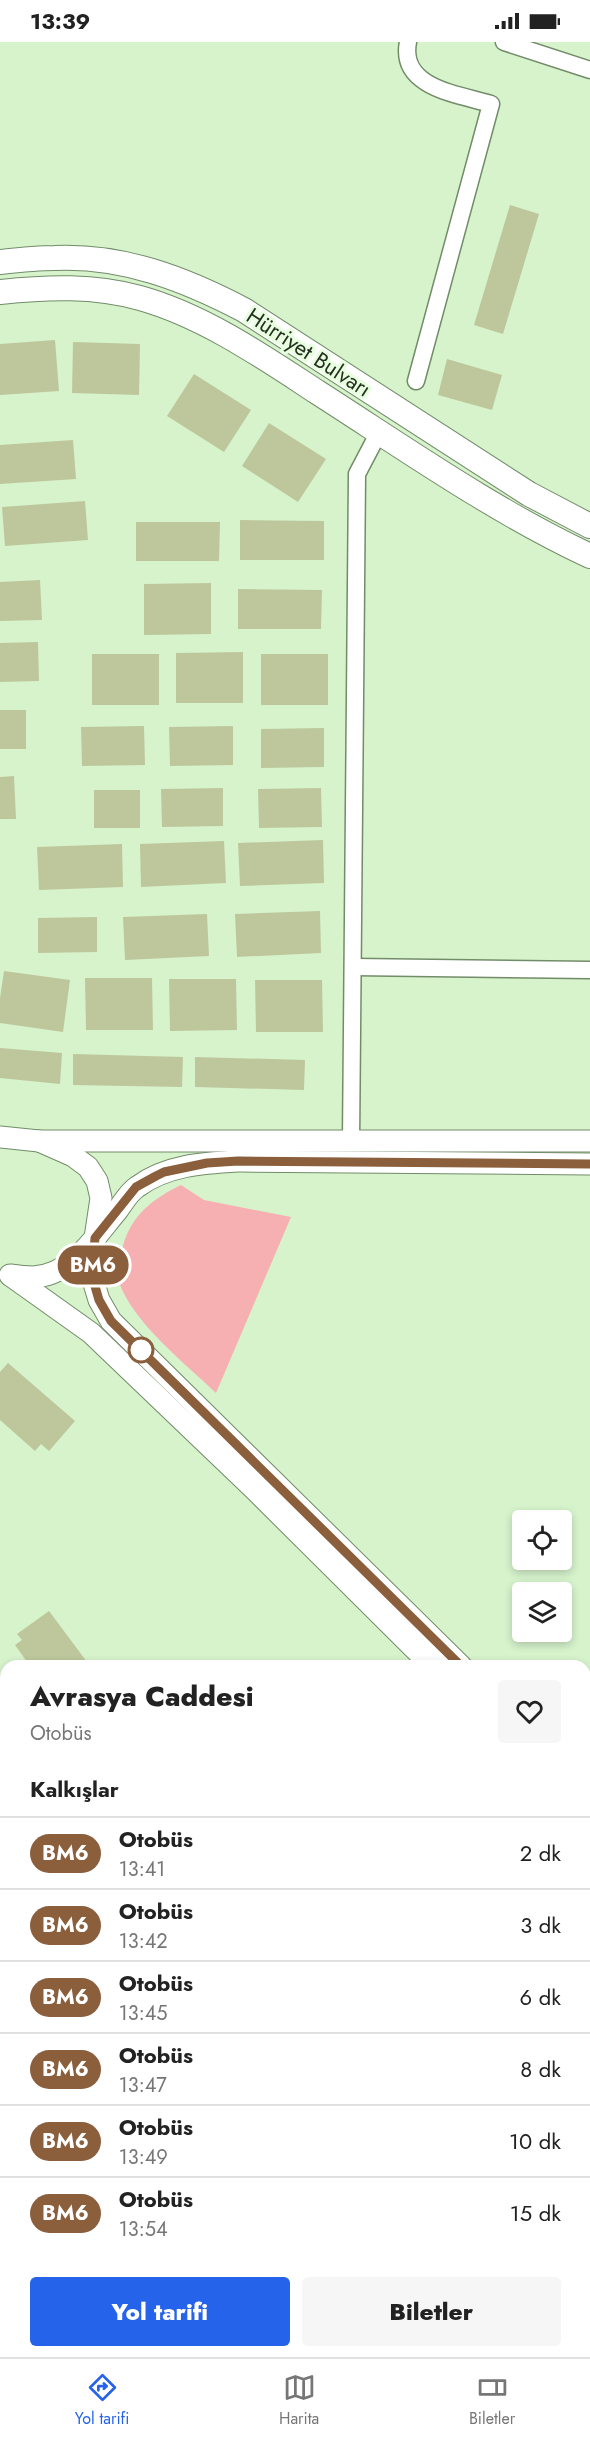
<!DOCTYPE html>
<html lang="tr">
<meta charset="utf-8">
<style>
:root{--surface:#fff;--page:#f6f6f6;--text:#222;--muted:#767676;--line:#e0e0e0;--accent:#2563eb}
body{margin:0;font-family:Jost,sans-serif;background:var(--page);color:var(--text);height:100vh;display:flex;flex-direction:column;font-size:22px;white-space:nowrap}
*{box-sizing:border-box;margin:0}
p{font-size:20px;color:var(--muted)}
.icon{flex:none;width:33px;height:33px;fill:none;stroke:currentColor;stroke-width:2;stroke-linecap:round;stroke-linejoin:round}
.map{position:relative;flex:1;overflow:hidden}
.drawer{position:absolute;left:0px;top:1618px;width:591px;height:698px;display:flex;flex-direction:column;background:var(--surface);border-radius:18px 18px 0 0;box-shadow:0 3px 9px #0003}
.drawer>*{flex:none}
.badge{padding:0 12px;border-radius:20px;font-size:21px;line-height:39px}
.controls{position:absolute;left:512px;top:1468px;display:grid;gap:12px}
.controls a{display:grid;place-items:center;width:60px;height:60px;border-radius:6px;background:var(--surface);box-shadow:0 3px 9px #0003;font-size:30px}
.map>.badge{position:absolute;translate:-50% -50%;box-shadow:0 0 0 3px #fff}
h2{padding:0 30px;font-size:22px;line-height:54px}
.round{display:grid;place-items:center;flex:none;width:63px;height:63px;border-radius:6px;background:var(--page)}
.headline{display:flex;align-items:center;justify-content:space-between;height:102px;padding:0 30px}
h1{font-size:28px;font-weight:800;line-height:45px}
.button{display:flex;gap:12px;margin-top:auto;padding:12px 30px}
.button a{flex:1;height:69px;border-radius:6px;background:var(--accent);color:#fff;font-size:24px;font-weight:800;line-height:69px;text-align:center}
.button a+a{background:var(--page);color:var(--text)}
ul{padding:0;list-style:none}
li{display:flex;align-items:center;gap:18px;height:72px;padding:0 30px;border-top:2px solid var(--line)}
li div{flex:1}
li b{display:block;font-size:22px}
li em{font-style:normal}
li .badge{min-width:66px;font-weight:700;text-align:center}
.status{display:flex;justify-content:space-between;align-items:center;height:42px;padding:0 30px;background:var(--surface);direction:ltr}
.status svg{height:16px;fill:currentColor}
.menu{display:flex;justify-content:space-around;align-items:center;height:84px;border-top:2px solid var(--line);background:var(--surface);font-size:16px;color:var(--muted)}
.menu a{display:grid;justify-items:center;gap:3px}
.menu .on{color:var(--accent)}
.map>svg:first-child{display:block}
.green{fill:#f7b0b2}
.building{fill:#bec79b}
.lines{fill:none;stroke-linecap:round;stroke-linejoin:round}
.minor-casing{stroke:#728c69;stroke-width:19}
.tertiary-casing{stroke:#728c69;stroke-width:23}
.secondary-casing{stroke:#728c69;stroke-width:26}
.minor{stroke:#fff;stroke-width:16}
.tertiary{stroke:#fff;stroke-width:21}
.secondary{stroke:#fff;stroke-width:24}
.line-casing{stroke:#fff;stroke-width:14}
.line{stroke:#8b5e3c;stroke-width:9}
.stop-dot{fill:#fff;stroke:#8b5e3c;stroke-width:3}
.labels{text-anchor:middle;stroke-width:6;stroke-linejoin:round;paint-order:stroke}
.street-label{font-size:22px;fill:#252f21;stroke:#e7fedf}
</style>
<div class="status"><b>13:39</b><svg viewBox="0 0 49 12"><path d="M0 12V9h3v3zM5 12V6h3v6zM10 12V3h3v9zM15 12V0h3v12zM26 1h20v11H26zM47 4h2v5h-2z"/></svg></div>
<div class="map">
<svg width="590" height="2315" viewBox="0 0 590 2315">
<rect width="100%" height="100%" fill="#d6f3cc"/>
<g class="green">
<path d="M181 1143 204 1158 291 1175 216 1351C186 1322 133 1281 119 1240 115 1229 120 1215 123 1204 131 1173 154 1156 181 1143Z"/>
<polygon points="0,2033 6,2038 6,2225 0,2223"/>
</g>
<g class="building">
<polygon points="510,163 539,172 503,292 474,283"/>
<polygon points="55,298 59,349 0,353 0,302"/>
<polygon points="73,300 140,302 139,353 72,351"/>
<polygon points="447,317 502,333 492,368 438,353"/>
<polygon points="194,332 251,368 224,410 167,374"/>
<polygon points="269,381 326,417 298,460 242,424"/>
<polygon points="73,398 76,437 0,442 0,403"/>
<polygon points="85,459 88,498 5,504 2,465"/>
<polygon points="240,478 324,479 324,518 240,518"/>
<polygon points="136,480 220,480 219,519 136,519"/>
<polygon points="40,538 42,578 0,579 0,540"/>
<polygon points="211,541 211,592 144,593 144,542"/>
<polygon points="238,547 322,548 321,587 238,587"/>
<polygon points="38,600 39,639 0,640 0,601"/>
<polygon points="243,610 243,661 176,661 176,611"/>
<rect x="92" y="612" width="67" height="51"/>
<rect x="261" y="612" width="67" height="51"/>
<rect x="0" y="668" width="26" height="39"/>
<polygon points="144,684 145,723 82,724 81,685"/>
<polygon points="233,684 233,723 170,724 169,685"/>
<polygon points="324,686 324,725 261,726 261,687"/>
<polygon points="14,734 16,777 0,777 0,735"/>
<polygon points="223,746 223,784 162,785 161,747"/>
<polygon points="321,746 322,785 259,786 258,747"/>
<rect x="94" y="748" width="46" height="38"/>
<polygon points="323,798 324,841 240,844 238,801"/>
<polygon points="224,799 226,841 141,845 140,802"/>
<polygon points="122,802 123,845 39,848 37,805"/>
<polygon points="320,869 321,911 237,915 235,872"/>
<polygon points="207,872 209,914 125,918 123,875"/>
<polygon points="97,875 97,910 38,911 38,876"/>
<polygon points="4,929 70,938 63,990 0,981 0,956"/>
<polygon points="85,936 152,936 153,988 86,988"/>
<polygon points="169,937 236,937 237,988 170,989"/>
<polygon points="255,938 322,938 323,990 256,990"/>
<polygon points="0,1006 62,1011 60,1042 0,1036"/>
<polygon points="73,1012 183,1015 182,1045 73,1043"/>
<polygon points="195,1015 305,1018 304,1048 195,1045"/>
<polygon points="8,1321 75,1379 49,1409 41,1402 35,1409 0,1378 0,1330"/>
<polygon points="49,1569 90,1624 30,1624 15,1603 22,1598 17,1592"/>
<polygon points="585,2105 590,2108 590,2161 585,2159"/>
</g>
<g class="lines">
<g class="minor-casing">
<g id="minor">
<path d="M408 0C399 46 458 52 491 62L416 339"/>
<polyline points="504,0 590,28"/>
<polyline points="354,925 590,928"/>
<polyline points="351,1100 357,432 379,390"/>
<polyline points="0,1685 6,1691"/>
<polyline points="585,1843 590,1847"/>
<polyline points="0,1990 6,1995"/>
<polyline points="585,2195 590,2200"/>
<polyline points="0,2247 6,2249"/>
<polyline points="585,2271 590,2271"/>
</g>
</g>
<g class="tertiary-casing">
<g id="tertiary">
<polyline points="0,1095 39,1099 590,1099"/>
<polyline points="39,1099 73,1114 88,1125 97,1139 101,1156 95,1196 92,1235 99,1258 111,1279 461,1624"/>
<path d="M10 1233C17 1234 26 1235 33 1235 71 1234 95 1195 117 1169 123 1161 129 1150 137 1145 166 1123 204 1121 239 1119L590 1122"/>
<polyline points="11,1234 91,1291 255,1448 432,1624"/>
<polyline points="585,1743 590,1748"/>
<polyline points="585,1772 590,1777"/>
</g>
</g>
<g class="secondary-casing">
<g id="secondary">
<path d="M0 220C18 218 37 216 55 216 123 213 185 237 244 268L529 452 590 484"/>
<path d="M0 250C47 245 94 243 140 256 204 274 262 314 317 350 406 407 494 469 590 514"/>
</g>
</g>
<use href="#minor" class="minor"/>
<use href="#tertiary" class="tertiary"/>
<use href="#secondary" class="secondary"/>
</g>
<g class="lines">
<g class="line-casing">
<polyline id="line" points="461,1624 111,1279 99,1258 92,1234 95,1196 136,1145 156,1134 164,1130 207,1121 238,1119 590,1122"/>
</g>
<use href="#line" class="line"/>
</g>
<circle class="stop-dot" cx="141" cy="1308" r="12"/>
<g class="labels">
<g class="street-label">
<text transform="translate(309 310) rotate(33)" y="8">Hürriyet Bulvarı</text>
</g>
</g>
</svg>
<div class="controls">
<a><svg class="icon" aria-label="locate" viewBox="0 0 24 24"><circle cx="12" cy="12" r="6"/><path d="M12 2v4M12 18v4M2 12h4M18 12h4"/></svg></a>
<a><svg class="icon" aria-label="layers" viewBox="0 0 24 24"><path d="M12 4l9 5-9 5-9-5zM3 14l9 5 9-5"/></svg></a>
</div>
<b class="badge" style="left:93px;top:1223px;background:#8b5e3c;color:#fff">BM6</b>
<section class="drawer">
<div class="headline"><div><h1>Avrasya Caddesi</h1><p>Otobüs</p></div><a class="round"><svg class="icon" aria-label="heart" viewBox="0 0 24 24"><path d="M12 20l-8-8c-3-5 5-10 8-4 3-6 11-1 8 4z"/></svg></a></div>
<h2>Kalkışlar</h2>
<ul>
<li><span class="badge" style="background:#8b5e3c;color:#fff">BM6</span><div><b>Otobüs</b><p>13:41</p></div><em>2 dk</em></li>
<li><span class="badge" style="background:#8b5e3c;color:#fff">BM6</span><div><b>Otobüs</b><p>13:42</p></div><em>3 dk</em></li>
<li><span class="badge" style="background:#8b5e3c;color:#fff">BM6</span><div><b>Otobüs</b><p>13:45</p></div><em>6 dk</em></li>
<li><span class="badge" style="background:#8b5e3c;color:#fff">BM6</span><div><b>Otobüs</b><p>13:47</p></div><em>8 dk</em></li>
<li><span class="badge" style="background:#8b5e3c;color:#fff">BM6</span><div><b>Otobüs</b><p>13:49</p></div><em>10 dk</em></li>
<li><span class="badge" style="background:#8b5e3c;color:#fff">BM6</span><div><b>Otobüs</b><p>13:54</p></div><em>15 dk</em></li>
</ul>
<div class="button"><a>Yol tarifi</a><a>Biletler</a></div>
</section>
</div>
<nav class="menu">
<a class="on"><svg class="icon" aria-label="directions" viewBox="0 0 24 24"><path d="M12 3l9 9-9 9-9-9zM9 14v-3h6M13 9l2 2-2 2"/></svg>Yol tarifi</a>
<a><svg class="icon" aria-label="map" viewBox="0 0 24 24"><path d="M3 6l6-2 6 2 6-2v14l-6 2-6-2-6 2zM9 4v14M15 6v14"/></svg>Harita</a>
<a><svg class="icon" aria-label="tickets" viewBox="0 0 24 24"><path d="M3 7h18v10H3zM15 7v10"/></svg>Biletler</a>
</nav>
